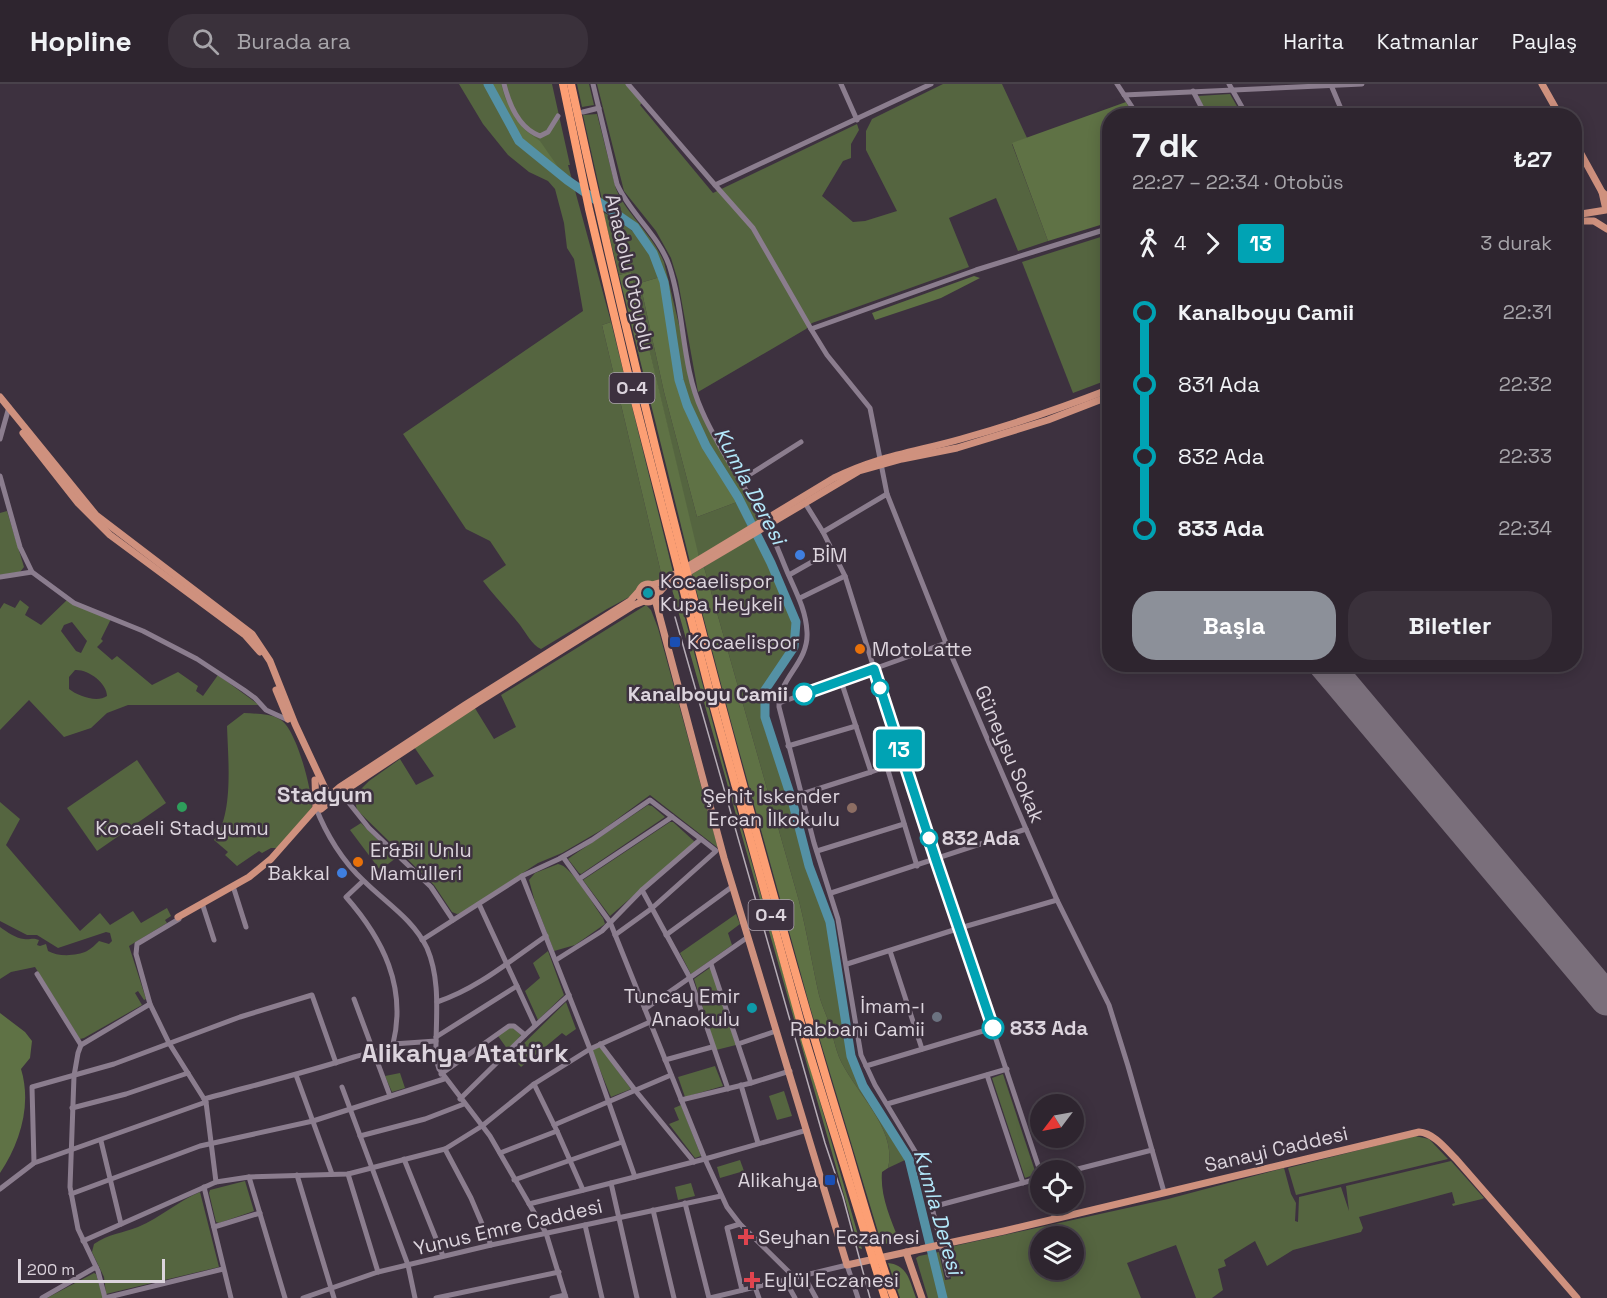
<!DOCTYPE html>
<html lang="tr">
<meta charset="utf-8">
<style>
:root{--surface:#2e252f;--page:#3a313b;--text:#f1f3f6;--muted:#a7a5aa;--line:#49424b;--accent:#8c9099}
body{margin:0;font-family:"Space Grotesk",sans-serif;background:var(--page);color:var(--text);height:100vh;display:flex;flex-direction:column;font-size:22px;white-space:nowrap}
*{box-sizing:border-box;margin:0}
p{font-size:20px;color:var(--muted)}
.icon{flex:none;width:33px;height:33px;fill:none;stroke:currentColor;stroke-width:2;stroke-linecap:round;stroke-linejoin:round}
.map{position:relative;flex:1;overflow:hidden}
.details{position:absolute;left:1102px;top:24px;width:480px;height:564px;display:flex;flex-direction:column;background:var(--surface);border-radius:24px;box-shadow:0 3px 15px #0003,0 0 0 2px var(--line)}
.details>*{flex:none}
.badge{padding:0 12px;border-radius:4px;font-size:21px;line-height:39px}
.needle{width:39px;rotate:238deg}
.fabs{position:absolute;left:1030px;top:1010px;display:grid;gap:12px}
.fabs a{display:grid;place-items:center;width:54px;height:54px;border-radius:50%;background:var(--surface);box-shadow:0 3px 15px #0003,0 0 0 2px var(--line);font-size:30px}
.scale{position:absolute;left:18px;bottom:15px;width:147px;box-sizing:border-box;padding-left:6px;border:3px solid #dcd4dd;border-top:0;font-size:16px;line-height:21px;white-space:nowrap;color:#dcd4dd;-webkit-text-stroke:4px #3d313f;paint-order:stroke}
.map>.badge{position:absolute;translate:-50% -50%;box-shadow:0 0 0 3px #fff}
.legs{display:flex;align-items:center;gap:9px;height:66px;padding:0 30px;font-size:20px}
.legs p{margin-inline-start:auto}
.head{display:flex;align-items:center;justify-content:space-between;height:102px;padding:0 30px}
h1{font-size:33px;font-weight:700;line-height:45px}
.action{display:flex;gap:12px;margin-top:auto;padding:12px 30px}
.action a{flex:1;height:69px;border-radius:24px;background:var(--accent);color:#fff;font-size:24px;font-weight:700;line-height:69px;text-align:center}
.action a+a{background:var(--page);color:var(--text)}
ul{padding:0 30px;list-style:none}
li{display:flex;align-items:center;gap:21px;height:72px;font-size:22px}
li i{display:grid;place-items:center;width:9px;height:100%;margin:0 8px;background:currentColor}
li i::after{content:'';width:15px;height:15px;margin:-8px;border:4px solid;border-radius:50%;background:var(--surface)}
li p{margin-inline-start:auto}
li:first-child i{background:linear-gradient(#0000 50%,currentColor 0)}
li:last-child i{background:linear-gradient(currentColor 50%,#0000 0)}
header{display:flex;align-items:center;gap:36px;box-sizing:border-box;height:84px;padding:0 30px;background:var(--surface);border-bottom:2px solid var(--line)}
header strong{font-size:28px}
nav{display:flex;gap:33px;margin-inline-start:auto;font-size:21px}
.search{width:420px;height:54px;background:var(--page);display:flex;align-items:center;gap:15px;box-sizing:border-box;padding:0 21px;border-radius:24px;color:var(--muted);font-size:22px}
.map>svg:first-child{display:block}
.green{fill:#556540;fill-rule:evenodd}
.forest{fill:#5f7245}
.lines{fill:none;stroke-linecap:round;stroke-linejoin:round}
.river{stroke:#5491a5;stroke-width:9}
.runway{stroke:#7a6f7b;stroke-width:33}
.minor{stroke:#8b7d8e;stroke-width:5}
.major{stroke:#cf917e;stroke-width:7}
.highway{stroke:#fc9f74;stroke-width:8}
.tram{stroke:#b6adb7;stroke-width:1.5}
.line-1-casing{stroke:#fff;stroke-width:14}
.line-1{stroke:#00a3b4;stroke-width:9}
.shop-dot{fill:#3f7fe0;stroke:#3d313f;stroke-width:2}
.culture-dot{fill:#0f9aa8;stroke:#3d313f;stroke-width:2}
.transit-dot{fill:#1a4fb4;stroke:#3d313f;stroke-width:2}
.food-dot{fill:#e8710a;stroke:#3d313f;stroke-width:2}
.stop-1-dot{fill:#fff;stroke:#00a3b4;stroke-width:3}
.leisure-dot{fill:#2e9e5b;stroke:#3d313f;stroke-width:2}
.education-dot{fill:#8d6e63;stroke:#3d313f;stroke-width:2}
.worship-dot{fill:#6b7280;stroke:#3d313f;stroke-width:2}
.health-dot{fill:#e0444e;stroke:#3d313f;stroke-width:2}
.labels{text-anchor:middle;stroke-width:5;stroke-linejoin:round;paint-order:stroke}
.shield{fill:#3d313f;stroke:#aca3ae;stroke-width:1.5}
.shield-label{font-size:18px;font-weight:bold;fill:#dcd4dd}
.street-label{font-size:20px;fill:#dcd4dd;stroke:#3d313f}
.poi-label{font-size:20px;fill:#dcd4dd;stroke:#3d313f;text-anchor:start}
.stop-label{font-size:20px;font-weight:bold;fill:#dcd4dd;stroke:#3d313f;text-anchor:start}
.water-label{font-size:21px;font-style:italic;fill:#b3e9fb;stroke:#3d313f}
.quarter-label{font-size:22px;font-weight:bold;fill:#dcd4dd;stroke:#3d313f}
.district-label{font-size:26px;font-weight:bold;fill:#dcd4dd;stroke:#3d313f}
</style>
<header>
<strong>Hopline</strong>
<div class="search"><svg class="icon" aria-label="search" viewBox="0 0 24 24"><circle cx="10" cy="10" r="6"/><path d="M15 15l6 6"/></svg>Burada ara</div>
<nav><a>Harita</a><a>Katmanlar</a><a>Paylaş</a></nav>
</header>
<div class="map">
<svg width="1607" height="1214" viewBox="0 0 1607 1214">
<rect width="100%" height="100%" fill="#3d313f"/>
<g class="green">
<path d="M459 0H552L570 81H568L611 238 602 241 662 493 653 499 642 500 633 511 607 525 541 565C532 561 526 549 520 541 508 526 495 513 483 497L506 481 490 457 466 445 403 350 583 227 574 175 567 164 564 139 555 105 548 97 529 88 508 71 483 40Z"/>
<polygon points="577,0 589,0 594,21 582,23"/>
<polygon points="597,0 629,0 644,17 640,21 713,109 857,40 859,46 851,60 851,74 843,77 822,112 853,138 865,137 897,127 866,66 866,47 872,35 943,0 1002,0 1027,54 1012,60 1048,157 1018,167 996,114 949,134 969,183 812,239 806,245 698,308 678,197 671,174 656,147 624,107"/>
<polygon points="1230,10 1242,31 1208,31 1198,12"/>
<path d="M597 30 616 105C628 132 651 148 664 178L698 320 763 434 756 439C735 401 706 365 691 324 668 265 682 197 641 145 630 131 615 127 602 116L583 31Z"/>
<path d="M603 128C637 147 646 155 660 193L640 199 664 308 697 433 737 418 748 443 698 473 631 188 619 191Z"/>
<polygon points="1110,150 1110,295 1073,309 1022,178"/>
<polygon points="7,427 24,483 20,488 0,491 0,429"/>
<path d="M754 452 784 512 793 538V561L763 606 761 618 765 646 782 693 805 778 829 842 848 968C852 982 857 995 863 1008 876 1031 895 1051 905 1076L888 1084C898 1044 854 1008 839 973 835 963 833 952 830 942 827 932 822 922 819 911 812 880 807 848 799 817L704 483Z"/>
<path d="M20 516 29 523 25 531 41 541 67 516 111 535 101 555 103 557 97 563 112 576 117 572 152 601 178 588 198 602 196 607 203 612 218 591 259 621H128L107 629 91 644 64 653 29 616 0 646V525L4 519 15 524ZM72 538 87 557 81 569 76 567 61 547 64 541ZM75 586C88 585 107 599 107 612 97 619 78 612 69 605V593Z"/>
<polygon points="646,521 651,526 658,544 718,764 650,711 605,744 562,769 538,779 461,829 457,830 452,828 434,801 357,726 354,712 369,697 400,675 416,701 434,692 412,660 473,621 494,655 516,643 501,611"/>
<path d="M244 629C257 630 270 629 281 636 297 647 312 706 312 725L278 764H271L262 769 259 767 237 782 225 771 228 768 214 756C234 730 228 675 227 642Z"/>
<polygon points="137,676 166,719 97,767 67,724"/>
<path d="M0 718 20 735 6 761 80 847 100 829 110 841 133 827 141 839 167 824 171 832 165 836 167 839 129 862 146 915 144 916 138 907 135 909 142 921 84 954 80 955 35 883 11 888 0 895V843C7 848 15 854 24 855 31 856 32 853 39 856L37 861 40 862 46 860 48 867C58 873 77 872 87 867 91 865 96 860 99 857L109 860 112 857 110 849 106 848 58 864 37 851H27L0 837Z"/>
<polygon points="648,721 652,722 665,733 581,790 579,789 568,775 572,772"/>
<polygon points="670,738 673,738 695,758 610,832 583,796"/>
<polygon points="361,739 396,774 380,786 350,746"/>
<path d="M558 780C571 781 594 822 603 834L605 840 575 861 554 867 535 818 529 796 535 789Z"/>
<polygon points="736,830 740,840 728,849 732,861 691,890 680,869"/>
<polygon points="548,867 564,911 538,936 525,907 540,894 533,879"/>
<polygon points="711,883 736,961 716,966 694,895"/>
<polygon points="566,918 576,945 566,952 562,949 521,983 511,972"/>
<polygon points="508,944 513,944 521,951 508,966 498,952"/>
<polygon points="600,963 631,1005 611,1013 592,966"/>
<polygon points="715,982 723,1002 685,1013 678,993"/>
<polygon points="400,989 405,1004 392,1008 385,992"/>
<polygon points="1003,990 1036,1090 1025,1094 992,994"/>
<polygon points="784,1007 792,1032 777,1036 769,1012"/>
<polygon points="681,1021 701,1072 695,1074 669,1040 679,1036 674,1024"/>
<polygon points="1415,1052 1429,1055 1448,1075 1296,1111 1288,1084"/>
<polygon points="740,1076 744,1087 720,1094 717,1083"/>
<path d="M1451 1077 1484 1114 1482 1115 1453 1122 1452 1120 1455 1119 1452 1108 1359 1133 1363 1144 1361 1148 1293 1166 1267 1182 1255 1157 1224 1176 1226 1182 1218 1185 1223 1206 1212 1214H1196L1176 1161 1127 1179 1141 1214H928L916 1174 919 1172 939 1168 945 1196 951 1195 945 1164 1168 1115 1284 1084 1291 1110 1296 1119 1295 1137 1298 1138 1299 1113 1341 1103 1349 1127 1346 1102ZM1041 1152H1074V1185H1041Z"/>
<polygon points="245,1097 254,1127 219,1139 216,1138 209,1109 210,1106"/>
<polygon points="691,1099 695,1112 678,1116 675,1103"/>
<path d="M200 1108 219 1183 106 1210 104 1193 92 1168 94 1160C108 1150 123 1149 138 1143 160 1134 178 1117 200 1108Z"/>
<polygon points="94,1189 96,1190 103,1214 47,1214"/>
</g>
<g class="forest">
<path d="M490 0H501L505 14 515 34 526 47 540 57 558 83C522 70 506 31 490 0Z"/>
<polygon points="1126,18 1133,31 1110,32 1110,138 1048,157 1012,59"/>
<polygon points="631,188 698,469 698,473 690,478 619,191"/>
<polygon points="974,192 980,194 941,214 875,236 872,229"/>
<polygon points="660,193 678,306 697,350 737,418 697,433 664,308 640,199"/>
<polygon points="611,238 673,488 662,493 602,241"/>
<path d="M704 483 799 817C807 848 812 880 819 911 822 922 827 932 830 942 833 952 835 963 839 973 854 1008 898 1044 888 1084L882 1088C880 1111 890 1134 899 1156L882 1161 810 923 730 634 692 490Z"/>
<polygon points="676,500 725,685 862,1165 859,1164 671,502"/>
<path d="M0 929 25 948 32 957 30 974 21 985C32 1021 20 1059 0 1089Z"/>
<path d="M888 1179C908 1181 910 1198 916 1214H900Z"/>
</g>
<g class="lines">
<polyline class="river" points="488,0 519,57 567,96 635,143 653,169 664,198 679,296 687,321 706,362 738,413 771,479 796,538 794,563 765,606 765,633 792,716 809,782 830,838 851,972 863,1002 909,1075 943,1214"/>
<polyline class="runway" points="1325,580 1607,915"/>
<g class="minor">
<path d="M504 0C509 20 518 44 540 52L548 48 558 32"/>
<path d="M593 0 617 100C630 130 658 150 669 181 685 228 681 281 702 327 719 366 744 401 765 438 775 455 781 474 789 492 797 510 806 527 807 548 809 579 778 594 779 623L814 759 838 835 861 971 875 1001 916 1069 932 1123 948 1191"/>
<polyline points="628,0 715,101 931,0"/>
<polyline points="841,0 857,36"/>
<polyline points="1117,0 1138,32"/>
<polyline points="1229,0 1247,32"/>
<polyline points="1331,1 1344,32"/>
<polyline points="1193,7 1206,32"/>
<polyline points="1124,11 1362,0"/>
<polyline points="583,28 599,24"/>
<polyline points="715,101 753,144 811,245"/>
<polyline points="0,355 9,323"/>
<polyline points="0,392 20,463 32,488"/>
<polyline points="741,396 801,358"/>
<polyline points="887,410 870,324 827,271 811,245 976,186 1110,144"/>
<polyline points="805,419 823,448"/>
<polyline points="789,491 833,466"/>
<polyline points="0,493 32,488 74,519 143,547 197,575 244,606 255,614 266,626 288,636"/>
<polyline points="800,514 845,492"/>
<polyline points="779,619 946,559"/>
<polyline points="788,662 856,642"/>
<polyline points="887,683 917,782"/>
<polyline points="871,688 903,677"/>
<polyline points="341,709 369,744 431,803 453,836"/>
<polyline points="802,710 871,688 841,597"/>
<path d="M316 724C326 750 343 778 364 797 386 819 413 835 427 864 442 899 435 938 436 975L439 985 490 1052 546 1149 566 1214"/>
<polyline points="817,767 904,740"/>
<polyline points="563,773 610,838 705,1075 727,1123 740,1140 795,1194"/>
<polyline points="522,792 590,965 635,1093"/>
<polyline points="579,795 672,733"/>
<polyline points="233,802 246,843"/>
<polyline points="642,806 690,894 728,1005"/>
<polyline points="831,809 1026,745"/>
<polyline points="479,820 535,941"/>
<polyline points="203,822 214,856"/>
<polyline points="179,835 137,860 136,870 150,920 169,959 206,1018 216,1098"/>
<polyline points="615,851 651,825 716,767"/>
<polyline points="666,851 733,802"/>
<polyline points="422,856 522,792 559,775 592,756 650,716 701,755"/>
<polyline points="890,867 922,965"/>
<polyline points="556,876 602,847 642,806 701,755 715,766"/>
<polyline points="711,880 751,999"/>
<polyline points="847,880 960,844 1057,816"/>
<polyline points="37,890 81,961"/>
<polyline points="354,915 390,1012"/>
<path d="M437 918C477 905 511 876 546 852"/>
<polyline points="645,925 748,853"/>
<polyline points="436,953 517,902"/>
<polyline points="393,960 436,957"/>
<polyline points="600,960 635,1006 694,1078"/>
<polyline points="738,960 776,947"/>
<polyline points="665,976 712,963"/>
<polyline points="866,982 993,944"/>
<polyline points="441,990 509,942 514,942 525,951"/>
<polyline points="296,991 332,1090"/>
<polyline points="987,991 1023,1099"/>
<polyline points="534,1000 557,1047 583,1106"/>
<polyline points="741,1001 758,1059"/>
<polyline points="342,1003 408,1181 415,1214"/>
<path d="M204 1015C255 1001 304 989 354 973 367 969 382 968 393 960 407 903 383 855 346 813L363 797"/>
<polyline points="460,1015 525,951 569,911"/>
<polyline points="681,1016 751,999 790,987"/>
<polyline points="887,1020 1007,985"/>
<polyline points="72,1024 126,1010 188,989"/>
<polyline points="554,1041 671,991"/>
<polyline points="360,1052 425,1035 464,1020"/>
<polyline points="101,1057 121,1140"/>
<polyline points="445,1065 471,1114 491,1161"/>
<polyline points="500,1069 557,1047"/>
<polyline points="404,1075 443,1172"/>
<polyline points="34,1079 32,1003 114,980 240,933 312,911 336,979"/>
<polyline points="1074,1086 1152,1066"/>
<polyline points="348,1090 378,1188"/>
<polyline points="1041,1090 903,677 845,492 823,448 887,410 946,559 1026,745 1057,816 1109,921 1128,982 1164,1108"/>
<polyline points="297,1091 334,1214"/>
<polyline points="249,1093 285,1214"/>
<polyline points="514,1096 622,1058"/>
<polyline points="611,1099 637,1214"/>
<polyline points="204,1103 231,1214"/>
<polyline points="0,1105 34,1079 206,1018"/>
<polyline points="71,1110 200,1062 313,1037 444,995"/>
<polyline points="685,1119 709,1214"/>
<polyline points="1050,1119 1055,1135"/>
<polyline points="529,1120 705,1075 807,1046"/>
<polyline points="932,1123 1041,1094"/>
<polyline points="653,1126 674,1214"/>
<polyline points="740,1140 727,1144 742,1206"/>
<polyline points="585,1141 602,1214"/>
<polyline points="214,1143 260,1129"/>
<polyline points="83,1157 216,1098 249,1093 348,1090 445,1065 482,1042 534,1000 590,965 650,938"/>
<polyline points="804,1192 816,1214"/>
<polyline points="785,1196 795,1214"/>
<polyline points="755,1203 759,1214"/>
<polyline points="42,1214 96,1183"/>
<polyline points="105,1214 98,1187 78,1145 70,1103 74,992 78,969 81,961 150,920"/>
<polyline points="105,1214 223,1185"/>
<polyline points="303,1214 378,1188 491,1161 721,1112"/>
<polyline points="436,1214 559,1188"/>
<polyline points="552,1214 565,1211"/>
<polyline points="710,1214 847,1181 858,1214"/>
</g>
<g class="major">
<polyline points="1542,0 1560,32"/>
<polyline points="1575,59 1602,108 1607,112"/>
<polyline points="1575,131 1606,126 1602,108"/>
<polyline points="1575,137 1594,137 1607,145"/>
<polyline points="0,313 96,431 252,550 270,577 295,640 330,715"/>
<polyline points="23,349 78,419 110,451 245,551 260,568"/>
<circle cx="648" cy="509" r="9"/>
<path d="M652 501 662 498 834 394C878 372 915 368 961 355 1012 341 1061 324 1110 305"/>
<polyline points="657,511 665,502 859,387 902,375 957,364 1048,336 1110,312"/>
<path d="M655 515 724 774 847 1181 1004 1147 1419 1048C1434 1049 1446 1065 1456 1075L1577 1214"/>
<polyline points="276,606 288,635"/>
<polyline points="315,696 316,724"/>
<polyline points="321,725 341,709 477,619 634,521 644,517"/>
<polyline points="178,833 249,793 271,775 316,724 340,703 465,621 630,517 639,507"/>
<polyline points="906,1168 922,1214"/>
</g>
<g class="highway">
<polyline points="563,0 589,125 631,302 710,609 806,958 885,1214"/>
<path d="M571 0C631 278 701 553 778 827 800 906 823 985 847 1063 862 1114 876 1165 894 1214"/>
</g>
<polyline class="tram" points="675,533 825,1059 843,1113 870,1214"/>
</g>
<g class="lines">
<g class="line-1-casing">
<polyline id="line-1" points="804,610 874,585 936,776 993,944"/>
</g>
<use href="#line-1" class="line-1"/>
</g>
<g class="shop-dot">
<circle cx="800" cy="471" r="6"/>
<circle cx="342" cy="789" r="6"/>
</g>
<g class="culture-dot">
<circle cx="648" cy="509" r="6"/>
<circle cx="752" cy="924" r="6"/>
</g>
<g class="transit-dot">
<rect x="669" y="552" width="12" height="12" rx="3"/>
<rect x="824" y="1090" width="12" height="12" rx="3"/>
</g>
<g class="food-dot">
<circle cx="860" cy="565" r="6"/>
<circle cx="358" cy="778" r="6"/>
</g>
<g class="stop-1-dot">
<circle cx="880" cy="604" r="8"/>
<circle cx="804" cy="610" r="10"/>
<circle cx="929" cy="754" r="8"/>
<circle cx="993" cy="944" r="10"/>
</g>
<circle class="leisure-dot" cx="182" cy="723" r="6"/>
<circle class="education-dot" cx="852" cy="724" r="6"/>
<circle class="worship-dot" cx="937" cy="933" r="6"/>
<g class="health-dot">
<path d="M743 1144h6v6h6v6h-6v6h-6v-6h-6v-6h6z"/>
<path d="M749 1187h6v6h6v6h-6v6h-6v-6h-6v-6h6z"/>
</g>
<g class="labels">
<g class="shield">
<rect x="609.5" y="289" width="45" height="30" rx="4.5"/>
<rect x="748.5" y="816" width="45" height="30" rx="4.5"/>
</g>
<g class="shield-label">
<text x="632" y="310">O-4</text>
<text x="771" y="837">O-4</text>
</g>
<g class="street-label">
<text transform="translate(630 188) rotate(77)" y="7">Anadolu Otoyolu</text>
<text transform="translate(1010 670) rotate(67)" y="7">Güneysu Sokak</text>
<text transform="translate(1276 1065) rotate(-13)" y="7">Sanayi Caddesi</text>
<text transform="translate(508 1143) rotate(-13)" y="7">Yunus Emre Caddesi</text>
</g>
<g class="poi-label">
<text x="812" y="478">BİM</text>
<text x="660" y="504">Kocaelispor<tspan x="660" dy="23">Kupa Heykeli</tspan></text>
<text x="687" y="565">Kocaelispor</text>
<text x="872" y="572">MotoLatte</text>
<text x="840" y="719" text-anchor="end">Şehit İskender<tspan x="840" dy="23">Ercan İlkokulu</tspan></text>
<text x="182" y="751" text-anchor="middle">Kocaeli Stadyumu</text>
<text x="370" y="773">Er&amp;Bil Unlu<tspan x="370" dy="23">Mamülleri</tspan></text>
<text x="330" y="796" text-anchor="end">Bakkal</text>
<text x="740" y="919" text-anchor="end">Tuncay Emir<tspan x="740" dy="23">Anaokulu</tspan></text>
<text x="925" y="929" text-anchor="end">İmam-ı<tspan x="925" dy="23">Rabbani Camii</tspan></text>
<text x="818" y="1103" text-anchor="end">Alikahya</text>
<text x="758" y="1160">Seyhan Eczanesi</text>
<text x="764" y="1203">Eylül Eczanesi</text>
</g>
<g class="stop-label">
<text x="788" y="617" text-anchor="end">Kanalboyu Camii</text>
<text x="942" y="761">832 Ada</text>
<text x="1010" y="951">833 Ada</text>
</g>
<g class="water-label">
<text transform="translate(750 402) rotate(62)" y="7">Kumla Deresi</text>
<text transform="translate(938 1128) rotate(74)" y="7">Kumla Deresi</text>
</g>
<g class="quarter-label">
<text x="325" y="718">Stadyum</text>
</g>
<g class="district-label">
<text x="465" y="978">Alikahya Atatürk</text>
</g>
</g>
</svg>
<div class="fabs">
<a><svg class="needle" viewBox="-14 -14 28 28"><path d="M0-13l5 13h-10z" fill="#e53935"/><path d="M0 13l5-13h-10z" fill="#a7a5aa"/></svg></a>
<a><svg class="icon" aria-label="locate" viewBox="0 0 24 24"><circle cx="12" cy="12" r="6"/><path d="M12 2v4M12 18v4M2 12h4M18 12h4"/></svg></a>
<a><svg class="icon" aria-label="layers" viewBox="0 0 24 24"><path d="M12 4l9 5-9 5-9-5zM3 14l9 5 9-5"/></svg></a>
</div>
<div class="scale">200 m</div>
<b class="badge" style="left:899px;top:665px;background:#00a3b4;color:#fff">13</b>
<section class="details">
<div class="head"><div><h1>7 dk</h1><p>22:27 – 22:34 · Otobüs</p></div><b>₺27</b></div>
<div class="legs"><svg class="icon" aria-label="walk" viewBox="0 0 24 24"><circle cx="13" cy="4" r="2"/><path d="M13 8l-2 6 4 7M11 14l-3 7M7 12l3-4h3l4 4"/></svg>4<svg class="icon" aria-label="forward" viewBox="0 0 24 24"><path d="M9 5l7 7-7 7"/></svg><b class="badge" style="background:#00a3b4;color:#fff">13</b><p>3 durak</p></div>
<ul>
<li><i style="color:#00a3b4"></i><b>Kanalboyu Camii</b><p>22:31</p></li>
<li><i style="color:#00a3b4"></i><span>831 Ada</span><p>22:32</p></li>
<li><i style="color:#00a3b4"></i><span>832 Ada</span><p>22:33</p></li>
<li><i style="color:#00a3b4"></i><b>833 Ada</b><p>22:34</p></li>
</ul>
<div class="action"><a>Başla</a><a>Biletler</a></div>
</section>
</div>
